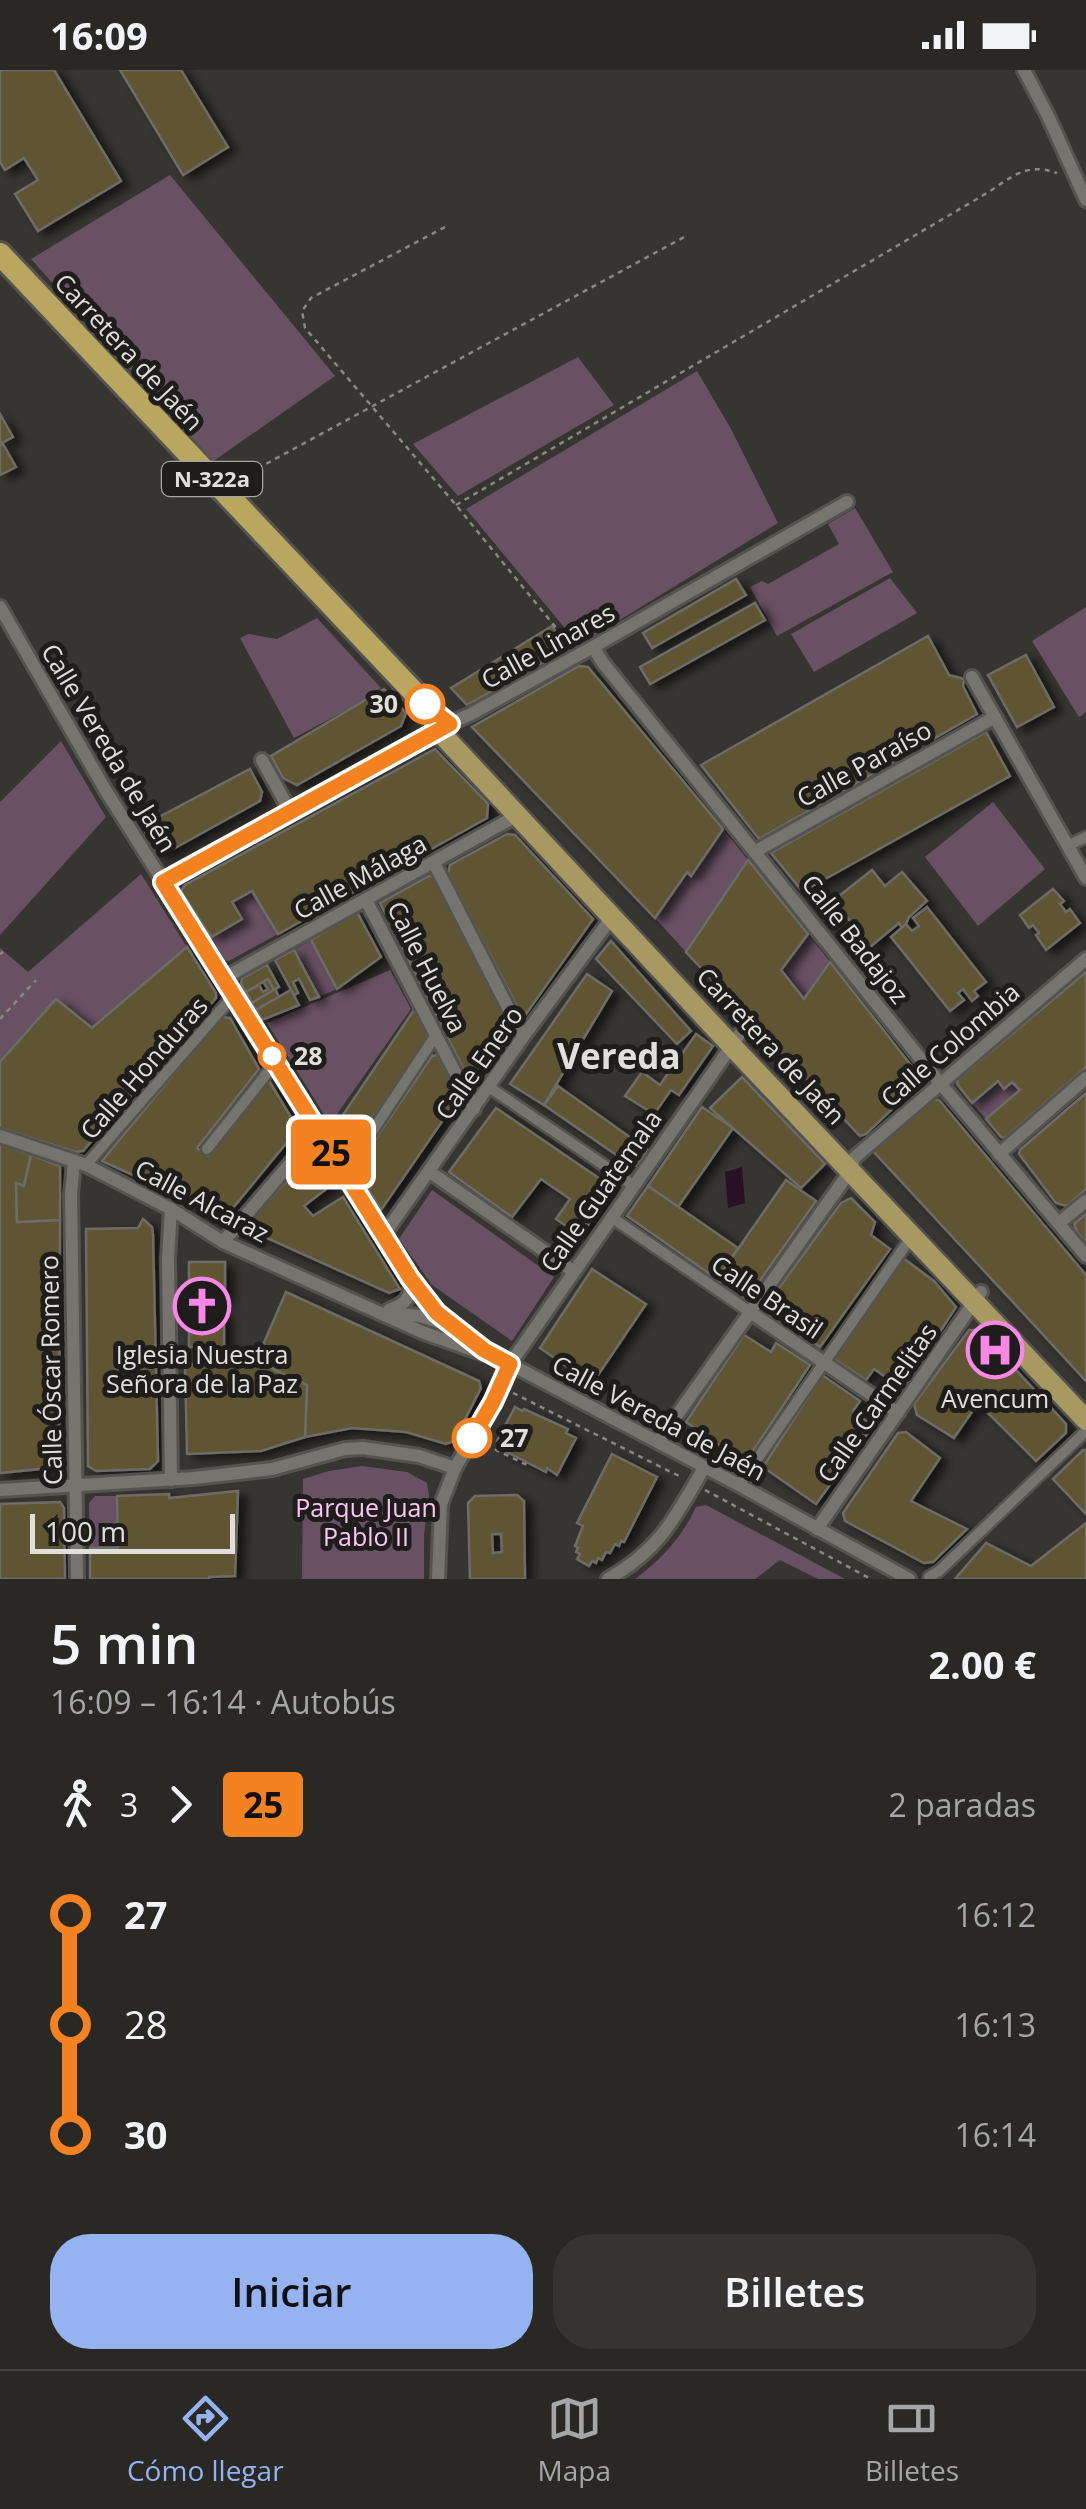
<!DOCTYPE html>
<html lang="es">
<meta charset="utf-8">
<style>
:root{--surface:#292825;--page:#353432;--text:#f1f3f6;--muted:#a5a6a7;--line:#454442;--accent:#95b2f1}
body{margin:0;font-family:"Open Sans",sans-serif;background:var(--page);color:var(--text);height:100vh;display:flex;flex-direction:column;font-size:38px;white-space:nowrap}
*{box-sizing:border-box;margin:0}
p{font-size:32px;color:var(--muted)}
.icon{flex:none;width:55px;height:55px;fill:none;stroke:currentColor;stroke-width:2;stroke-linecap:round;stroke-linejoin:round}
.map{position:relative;height:1509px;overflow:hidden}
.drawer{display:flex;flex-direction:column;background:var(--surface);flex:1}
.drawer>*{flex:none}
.badge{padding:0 20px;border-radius:8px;font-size:35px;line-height:65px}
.scale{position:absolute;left:30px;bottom:25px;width:205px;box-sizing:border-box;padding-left:10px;border:5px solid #e0dfdc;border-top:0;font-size:28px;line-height:35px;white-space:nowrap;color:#e0dfdc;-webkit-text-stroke:8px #1e1d1b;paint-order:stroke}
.map>.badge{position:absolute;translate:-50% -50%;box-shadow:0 0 0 5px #fff}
.legs{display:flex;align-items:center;gap:15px;height:110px;padding:0 50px;font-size:32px}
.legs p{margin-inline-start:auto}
.summary{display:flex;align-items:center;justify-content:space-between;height:170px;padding:0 50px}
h1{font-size:55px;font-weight:600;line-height:75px}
.button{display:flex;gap:20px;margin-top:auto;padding:20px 50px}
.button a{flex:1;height:115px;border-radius:40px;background:var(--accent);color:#111;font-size:40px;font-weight:600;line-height:115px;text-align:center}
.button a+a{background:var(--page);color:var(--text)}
ul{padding:0 50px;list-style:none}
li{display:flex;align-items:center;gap:35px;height:110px;font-size:38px}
li i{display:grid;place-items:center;width:15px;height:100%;margin:0 12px;background:currentColor}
li i::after{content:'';width:25px;height:25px;margin:-12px;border:8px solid;border-radius:50%;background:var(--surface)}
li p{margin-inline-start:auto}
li:first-child i{background:linear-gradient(#0000 50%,currentColor 0)}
li:last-child i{background:linear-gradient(currentColor 50%,#0000 0)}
.status{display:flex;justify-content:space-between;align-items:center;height:70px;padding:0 50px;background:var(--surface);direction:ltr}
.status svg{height:28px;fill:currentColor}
.menu{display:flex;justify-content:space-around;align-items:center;height:140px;border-top:2px solid var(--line);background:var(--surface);font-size:28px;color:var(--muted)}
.menu a{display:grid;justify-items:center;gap:5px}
.menu .current{color:var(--accent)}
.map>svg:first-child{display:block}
.green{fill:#695164}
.water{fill:#291025}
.building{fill:#5e5431;stroke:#6d6c67;stroke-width:2.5;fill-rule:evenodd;filter:url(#shadow)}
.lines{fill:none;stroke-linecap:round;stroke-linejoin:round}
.pedestrian-casing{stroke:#545350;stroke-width:15}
.minor-casing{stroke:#545350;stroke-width:18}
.primary-casing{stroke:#545350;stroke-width:25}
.trunk-casing{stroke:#545350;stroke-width:28}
.path{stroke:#8a8985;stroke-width:2.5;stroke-dasharray:5 5;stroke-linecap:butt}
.pedestrian{stroke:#75746f;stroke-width:10}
.minor{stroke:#75746f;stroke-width:12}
.primary{stroke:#a89963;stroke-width:20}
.trunk{stroke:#b9a65f;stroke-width:22}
.line-1-casing{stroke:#fff;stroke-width:22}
.line-1{stroke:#f58220;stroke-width:15}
.stop-1-dot{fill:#fff;stroke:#f58220;stroke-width:5}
.labels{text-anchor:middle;stroke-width:10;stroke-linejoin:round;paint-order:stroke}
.shield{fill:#1e1d1b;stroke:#a6a5a2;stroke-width:2.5}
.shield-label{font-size:22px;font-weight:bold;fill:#e0dfdc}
.street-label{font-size:25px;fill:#e0dfdc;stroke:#1e1d1b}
.stop-label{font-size:25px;font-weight:bold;fill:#e0dfdc;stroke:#1e1d1b;text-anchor:start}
.poi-label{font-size:25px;fill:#e0dfdc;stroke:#1e1d1b}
.park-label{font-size:25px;fill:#fcc6f2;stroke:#1e1d1b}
.district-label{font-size:35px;font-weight:bold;fill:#e0dfdc;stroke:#1e1d1b}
</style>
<div class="status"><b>16:09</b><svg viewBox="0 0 49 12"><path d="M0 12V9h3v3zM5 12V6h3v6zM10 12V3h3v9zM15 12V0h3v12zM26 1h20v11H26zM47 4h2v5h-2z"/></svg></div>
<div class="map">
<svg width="1086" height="1509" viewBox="0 0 1086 1509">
<defs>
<filter id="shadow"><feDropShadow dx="8" dy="4.5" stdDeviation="5" flood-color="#0009"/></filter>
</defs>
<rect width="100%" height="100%" fill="#373531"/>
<g class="green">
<polygon points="170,105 335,306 212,392 31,189"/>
<polygon points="578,287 614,335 458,426 413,374"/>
<polygon points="697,301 731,359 778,453 579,575 466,439"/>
<polygon points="855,438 893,502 777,566 750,517 762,511 768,514 839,474 828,454"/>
<polygon points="890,508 917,543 814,602 791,564"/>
<polygon points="1086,537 1086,642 1079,647 1032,571"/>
<polygon points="317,548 381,618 360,633 294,668 240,568 249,564 277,569"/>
<polygon points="61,671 106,747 0,865 0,732"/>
<polygon points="993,732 1045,799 978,856 925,787"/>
<polygon points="723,759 748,790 686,882 655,848 687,802 692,805"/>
<polygon points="141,804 187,877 92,958 56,929 0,992 0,878 28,902"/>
<polygon points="252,821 278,864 229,891 225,890 211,867 242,849 232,832"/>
<polygon points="808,864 830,892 804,929 781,900"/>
<polygon points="311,870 337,919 319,927 294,880"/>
<polygon points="390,900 411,939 330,1054 267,953"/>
<polygon points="998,1011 1004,1018 1012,1012 1020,1020 986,1049 972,1033"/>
<polygon points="432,1120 554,1207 512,1271 432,1215 399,1169"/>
<polygon points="362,1396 407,1402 427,1413 429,1426 424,1465 424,1509 302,1509 303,1409 329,1401"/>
<polygon points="95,1426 117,1426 118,1478 90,1478 89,1433"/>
<path d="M706 1435 845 1509H818L780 1490 755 1509H635C662 1489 682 1467 696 1437Z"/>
</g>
<polygon class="water" points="742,1097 745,1133 728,1138 725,1102"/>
<g class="building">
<polygon points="0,0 54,0 121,111 38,161 15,124 38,110 24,88 5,100 0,92"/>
<polygon points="120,0 181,0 228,77 183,105"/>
<polygon points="0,344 13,367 0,374"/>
<polygon points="3,374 16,397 0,405 0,375"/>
<polygon points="736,509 746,525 652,578 643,563"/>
<polygon points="755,533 765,550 650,614 640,597"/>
<polygon points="552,556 567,579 467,635 451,618"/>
<polygon points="928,566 949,605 964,609 963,616 977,644 759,769 701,695"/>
<polygon points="1026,585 1054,637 1017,657 988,605"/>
<polygon points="579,596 588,597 723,759 691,806 687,802 655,848 472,657"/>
<polygon points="384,619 406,643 401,656 297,715 283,708 271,686"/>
<polygon points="986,662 1010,706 809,818 803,822 771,783"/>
<polygon points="435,679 488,734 487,748 278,864 252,821 232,832 242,849 211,867 181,821 185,815"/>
<polygon points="250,699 262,722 260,731 164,784 157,783 142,756"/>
<polygon points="507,764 515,765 593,849 526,944 520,942 448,804 450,795"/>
<polygon points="748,790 808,864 781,900 804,929 830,892 921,1008 922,1011 866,1064 860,1066 686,882"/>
<polygon points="872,800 885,816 902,802 927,831 909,847 906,854 902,858 899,853 870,877 834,830"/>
<polygon points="429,806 433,807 506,949 504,959 474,1005 466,1004 380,833"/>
<polygon points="1053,819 1064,831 1060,834 1066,842 1070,839 1080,853 1046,880 1036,865 1039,863 1033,855 1029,858 1020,845"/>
<polygon points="927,837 986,912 974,921 978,926 972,931 963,919 958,923 964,930 950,941 891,867 906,854 912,861 919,856 913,848"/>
<polygon points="357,842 381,887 337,919 311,870"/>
<polygon points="611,871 691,961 677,974 596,889"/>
<polygon points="187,877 216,923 216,928 83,1081 75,1082 0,1058 0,992 56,929 92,958"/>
<polygon points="294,880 306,903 319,927 310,930 299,909 293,912 298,923 294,925 275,890"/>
<polygon points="267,895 279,917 274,920 268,909 246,922 241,914 242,908"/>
<polygon points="1086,902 1086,997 1005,1068 1001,1067 986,1049 1020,1020 1012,1012 1004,1019 998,1011 972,1033 957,1014 958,1009"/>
<polygon points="587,904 612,921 544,1035 510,1014"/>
<polygon points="268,909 274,920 252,933 246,922 259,915 263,922 268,919 263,912"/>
<polygon points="275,919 279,927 256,940 252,933"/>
<polygon points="291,920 299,935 262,950 256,940"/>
<polygon points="414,940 429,968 349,1082 344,1081 332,1061"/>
<polygon points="221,947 230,948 259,999 197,1078 208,1086 268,1009 298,1059 228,1144 221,1145 102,1091"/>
<polygon points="696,964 713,976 679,1025 671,1020 654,1044 625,1026 642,1002 660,1015"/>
<polygon points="437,985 459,1027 381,1140 355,1099 432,986"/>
<polygon points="742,1007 825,1094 801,1118 710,1038"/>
<polygon points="558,1016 648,1080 637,1096 631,1095 544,1035"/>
<polygon points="1086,1023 1086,1119 1067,1136 1056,1133 1019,1084 1020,1080"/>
<polygon points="933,1030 939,1030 1086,1205 1086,1311 873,1081"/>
<polygon points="702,1037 733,1058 678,1137 648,1116"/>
<polygon points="496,1038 612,1117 581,1166 556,1149 570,1129 541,1109 512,1147 449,1102"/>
<polygon points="0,1074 31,1085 24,1116 16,1113 17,1152 60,1150 59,1397 0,1403"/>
<polygon points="31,1085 60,1096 60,1150 17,1152 16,1113 24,1116"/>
<polygon points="307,1089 317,1089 334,1113 304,1136 313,1146 343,1127 400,1219 389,1223 249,1160 248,1153"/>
<polygon points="786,1110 816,1131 747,1229 717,1209"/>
<polygon points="648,1116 738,1178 717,1209 627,1146"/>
<polygon points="851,1128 875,1152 871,1165 890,1179 820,1277 790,1256 797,1246 773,1226 841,1133"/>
<polygon points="1086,1144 1086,1173 1077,1162 1074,1154"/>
<polygon points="143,1149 152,1157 153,1165 158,1391 150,1399 96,1401 88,1396 86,1159 138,1158"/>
<polygon points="903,1188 934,1211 956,1237 903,1319 874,1299 866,1310 834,1289"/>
<polygon points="189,1192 225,1192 225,1231 215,1231 215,1242 224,1242 224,1277 189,1277"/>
<polygon points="592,1199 646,1234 592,1314 540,1278"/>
<polygon points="286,1222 479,1311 481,1318 454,1371 446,1374 406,1362 352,1358 305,1367 307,1315 256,1291"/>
<polygon points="969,1260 979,1260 1066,1354 1066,1363 1036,1391 978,1333 954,1368 917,1345 914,1334"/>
<polygon points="744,1265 771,1282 776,1273 810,1295 745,1393 686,1352"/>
<polygon points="256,1291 307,1315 305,1367 261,1381 187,1384 185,1294"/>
<polygon points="822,1305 860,1331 853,1341 873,1356 816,1434 763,1397"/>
<polygon points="515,1337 522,1341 524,1339 568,1359 566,1363 576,1368 557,1405 547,1398 546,1402 503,1380 505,1376 497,1371"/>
<polygon points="906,1362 940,1388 911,1431 967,1459 933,1492 924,1493 845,1451 843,1443 898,1363"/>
<polygon points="1083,1380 1086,1380 1086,1444 1053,1409"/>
<polygon points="612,1384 657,1407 624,1472 621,1471 619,1476 615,1474 610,1483 606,1482 602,1490 598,1488 596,1493 592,1491 589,1496 577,1489 580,1484 576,1482 578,1478 575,1476 583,1456 577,1453"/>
<polygon points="238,1421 235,1506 209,1507 209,1509 90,1509 90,1478 118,1478 117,1426 169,1424 169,1428"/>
<path d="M517 1425 524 1431 525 1509H470L468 1433 475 1426ZM492 1464H501L502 1482 493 1483Z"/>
<polygon points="60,1432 64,1438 65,1509 0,1509 0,1434"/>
<polygon points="1086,1453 1086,1509 955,1509 986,1473 1031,1496"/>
</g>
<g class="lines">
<g class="pedestrian-casing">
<g id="pedestrian">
<polyline points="1067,776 1086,767"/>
<polyline points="489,1017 633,1115"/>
<polyline points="207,1079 276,992"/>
<polyline points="86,1095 233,926"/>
<polyline points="344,1104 436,965"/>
<polyline points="611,1147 750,1242"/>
<polyline points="739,1415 912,1166"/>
<polyline points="929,1507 939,1501 1086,1361"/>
</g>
</g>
<g class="minor-casing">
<g id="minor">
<polyline points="1024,0 1048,46 1086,130"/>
<polyline points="0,537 106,721 224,908 233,926 410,1208 437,1243 485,1280 510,1294 739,1415 909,1509"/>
<polyline points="593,577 603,593 940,1013 1086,1186"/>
<polyline points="972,607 1086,808"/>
<polyline points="262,690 290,741"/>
<polyline points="756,781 995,647"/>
<polyline points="434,793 523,967"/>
<polyline points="163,813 437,659 471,644 593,577 847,432"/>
<polyline points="366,830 474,1039"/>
<polyline points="224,908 518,745"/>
<polyline points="0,1066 86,1095 171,1139 223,1172 422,1262 484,1284"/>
<polyline points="999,1084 1086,1008"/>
<polyline points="74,1091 71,1125 77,1509"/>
<polyline points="430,1102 573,1201"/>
<polyline points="1059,1153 1086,1131"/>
<polyline points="383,1166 523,967 612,847"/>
<polyline points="223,1172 318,1061"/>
<path d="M389 1240C406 1234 413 1226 410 1208"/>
<polyline points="750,1242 898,1343"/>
<polyline points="389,1243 420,1246 443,1253"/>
<polyline points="658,1372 851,1100 854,1088 1086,889"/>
<polyline points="171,1410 168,1188 171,1139"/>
<polyline points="0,1420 194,1408 272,1399 345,1379 363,1378 419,1386 455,1398"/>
<polyline points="817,1459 981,1222"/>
<polyline points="438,1509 441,1434 455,1398 493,1332 510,1294 739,965"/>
<path d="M608 1509C660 1480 675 1447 704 1398"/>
</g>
</g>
<g class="primary-casing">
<polyline id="primary" points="425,634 437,659 731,975 1086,1350"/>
</g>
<g class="trunk-casing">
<polyline id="trunk" points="0,184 425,634"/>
</g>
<g class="path">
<polyline points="445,157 311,228 302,241 305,258 456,435 570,575"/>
<polyline points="240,408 688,165"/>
<path d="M456 435 987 123C1012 107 1026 92 1057 103"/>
<polyline points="0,884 3,882"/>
<polyline points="0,949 36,910"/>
<polyline points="513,1323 681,1407"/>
<polyline points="486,1375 529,1396"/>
<polyline points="705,1420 871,1509"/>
</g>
<use href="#pedestrian" class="pedestrian"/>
<use href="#minor" class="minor"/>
<use href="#primary" class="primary"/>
<use href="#trunk" class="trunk"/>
</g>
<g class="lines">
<g class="line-1-casing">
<polyline id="line-1" points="425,634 450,654 163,812 410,1208 437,1243 484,1280 510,1294 493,1332 472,1368"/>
</g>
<use href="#line-1" class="line-1"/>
</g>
<defs>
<g id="church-ring" transform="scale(2.875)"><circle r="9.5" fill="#1e1d1b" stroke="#f987e8" stroke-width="1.5"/><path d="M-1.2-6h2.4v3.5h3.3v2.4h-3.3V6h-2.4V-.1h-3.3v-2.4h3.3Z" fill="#f987e8"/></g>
<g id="hospital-ring" transform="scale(2.875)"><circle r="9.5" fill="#1e1d1b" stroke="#f987e8" stroke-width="1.5"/><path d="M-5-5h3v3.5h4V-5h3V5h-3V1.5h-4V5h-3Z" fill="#f987e8"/></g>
</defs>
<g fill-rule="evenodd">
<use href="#church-ring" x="202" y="1236"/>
<use href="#hospital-ring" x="995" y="1280"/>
</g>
<g class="stop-1-dot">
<circle cx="425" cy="634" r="18"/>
<circle cx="272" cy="986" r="12"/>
<circle cx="472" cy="1368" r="18"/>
</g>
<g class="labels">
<rect class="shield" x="162" y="392" width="100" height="34" rx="8"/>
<g class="shield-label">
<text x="212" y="417">N-322a</text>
</g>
<g class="street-label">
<text transform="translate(129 282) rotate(47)" y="9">Carretera de Jaén</text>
<text transform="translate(548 576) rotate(-29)" y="9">Calle Linares</text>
<text transform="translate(109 678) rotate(59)" y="9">Calle Vereda de Jaén</text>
<text transform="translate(864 694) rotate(-29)" y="9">Calle Paraíso</text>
<text transform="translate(360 807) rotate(-29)" y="9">Calle Málaga</text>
<text transform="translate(855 869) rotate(52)" y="9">Calle Badajoz</text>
<text transform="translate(427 897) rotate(63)" y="9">Calle Huelva</text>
<text transform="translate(950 975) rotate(-41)" y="9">Calle Colombia</text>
<text transform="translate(771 976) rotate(47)" y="9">Carretera de Jaén</text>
<text transform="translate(479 993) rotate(-55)" y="9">Calle Enero</text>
<text transform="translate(144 998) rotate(-49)" y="9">Calle Honduras</text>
<text transform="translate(601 1121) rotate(-55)" y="9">Calle Guatemala</text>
<text transform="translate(202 1131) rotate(28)" y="9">Calle Alcaraz</text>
<text transform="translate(767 1227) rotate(34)" y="9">Calle Brasil</text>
<text transform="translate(51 1300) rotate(-91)" y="9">Calle Óscar Romero</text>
<text transform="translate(877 1333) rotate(-55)" y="9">Calle Carmelitas</text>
<text transform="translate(659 1348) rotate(28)" y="9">Calle Vereda de Jaén</text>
</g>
<g class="stop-label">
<text x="398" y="643" text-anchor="end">30</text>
<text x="294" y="995">28</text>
<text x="500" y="1377">27</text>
</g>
<g class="poi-label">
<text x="202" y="1294">Iglesia Nuestra<tspan x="202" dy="29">Señora de la Paz</tspan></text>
<text x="995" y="1338">Avencum</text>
</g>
<g class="park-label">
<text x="366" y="1447">Parque Juan<tspan x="366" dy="29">Pablo II</tspan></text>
</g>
<g class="district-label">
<text x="619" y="999">Vereda</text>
</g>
</g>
</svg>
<div class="scale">100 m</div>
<b class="badge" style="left:331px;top:1082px;background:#f58220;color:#111">25</b>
</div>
<section class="drawer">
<div class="summary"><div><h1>5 min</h1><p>16:09 – 16:14 · Autobús</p></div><b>2.00 €</b></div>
<div class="legs"><svg class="icon" aria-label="walk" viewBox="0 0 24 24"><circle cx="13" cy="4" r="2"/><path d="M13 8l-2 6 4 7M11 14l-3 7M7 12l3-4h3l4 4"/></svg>3<svg class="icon" aria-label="forward" viewBox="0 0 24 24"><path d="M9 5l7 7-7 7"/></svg><b class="badge" style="background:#f58220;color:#111">25</b><p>2 paradas</p></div>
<ul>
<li><i style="color:#f58220"></i><b>27</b><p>16:12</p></li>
<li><i style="color:#f58220"></i><span>28</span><p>16:13</p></li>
<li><i style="color:#f58220"></i><b>30</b><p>16:14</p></li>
</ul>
<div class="button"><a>Iniciar</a><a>Billetes</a></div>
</section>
<nav class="menu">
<a class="current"><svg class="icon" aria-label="directions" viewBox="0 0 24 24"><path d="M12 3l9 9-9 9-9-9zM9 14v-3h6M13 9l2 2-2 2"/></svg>Cómo llegar</a>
<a><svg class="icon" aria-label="map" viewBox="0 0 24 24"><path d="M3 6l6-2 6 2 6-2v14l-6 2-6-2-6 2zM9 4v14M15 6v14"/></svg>Mapa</a>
<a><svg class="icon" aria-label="tickets" viewBox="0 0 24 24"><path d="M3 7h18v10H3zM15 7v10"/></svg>Billetes</a>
</nav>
